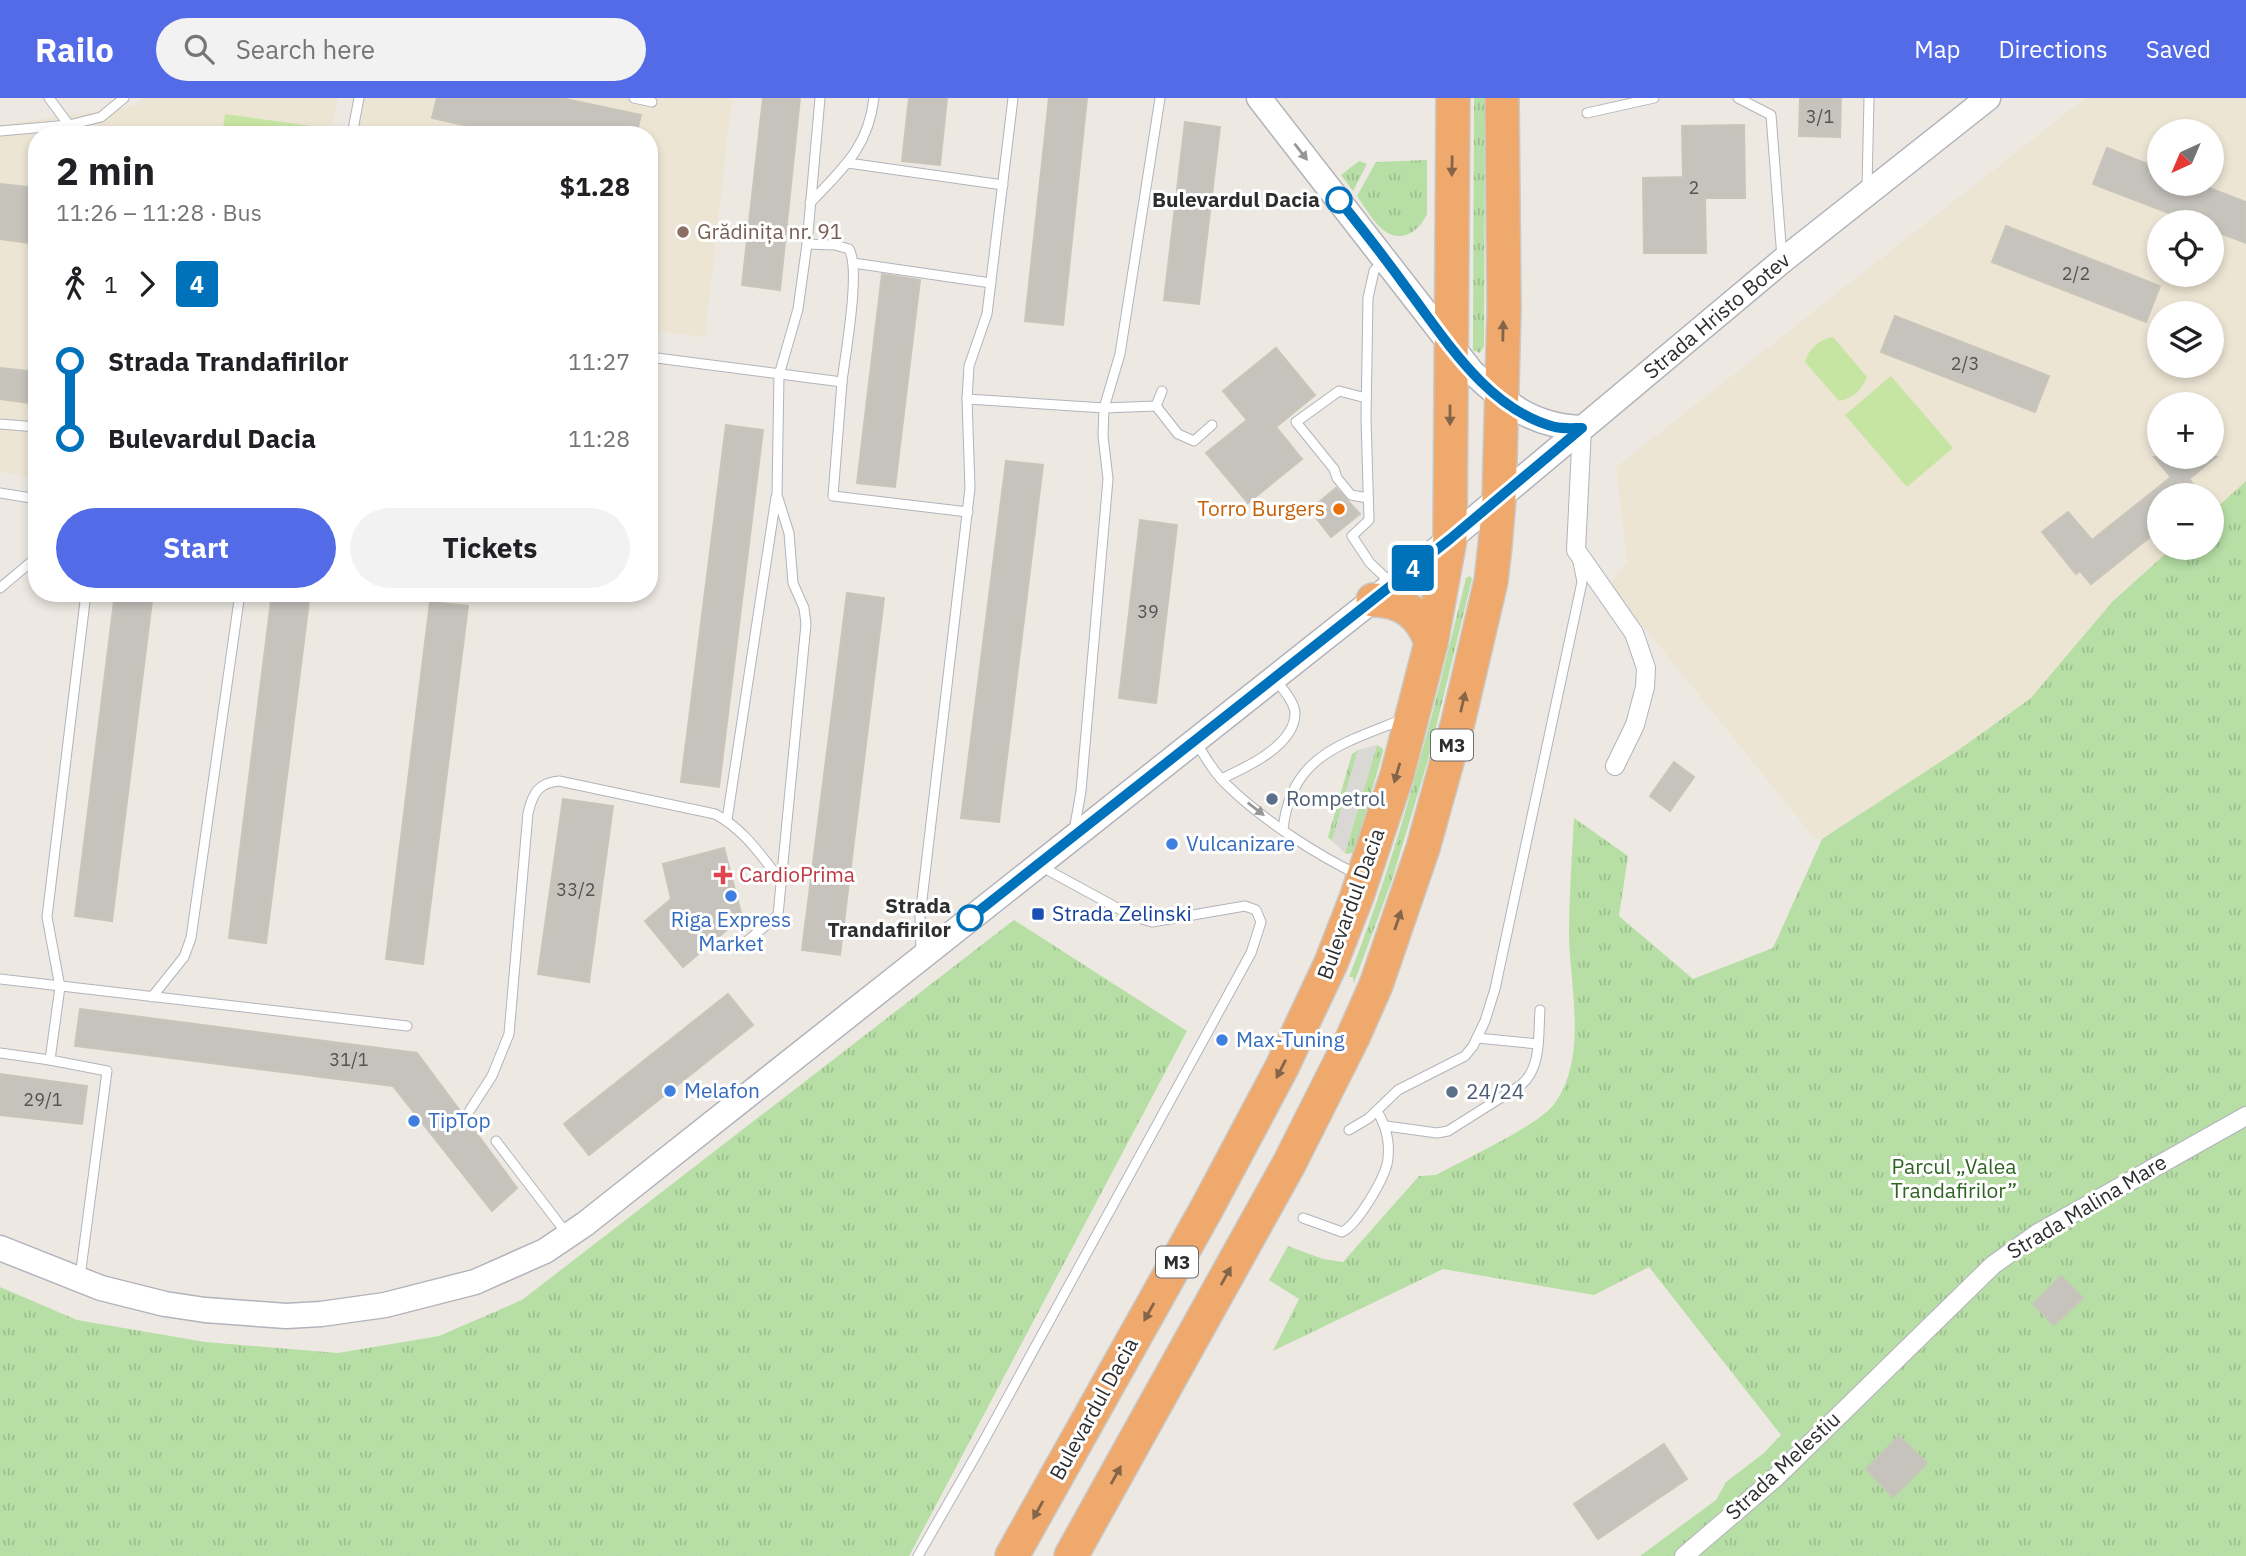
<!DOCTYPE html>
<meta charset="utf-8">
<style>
:root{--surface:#fff;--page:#f2f2f2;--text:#202124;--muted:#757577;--accent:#546be8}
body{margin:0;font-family:"IBM Plex Sans",sans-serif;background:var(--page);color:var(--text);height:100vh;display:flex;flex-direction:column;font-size:26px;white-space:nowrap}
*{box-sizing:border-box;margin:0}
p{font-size:23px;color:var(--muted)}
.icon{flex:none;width:38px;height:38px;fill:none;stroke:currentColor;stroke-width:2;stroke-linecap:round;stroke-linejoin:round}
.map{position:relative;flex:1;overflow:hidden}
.drawer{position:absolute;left:28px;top:28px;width:630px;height:476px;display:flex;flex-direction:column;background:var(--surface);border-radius:28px;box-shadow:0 4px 10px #0003}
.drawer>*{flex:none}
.badge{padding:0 14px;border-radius:5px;font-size:24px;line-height:46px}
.needle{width:46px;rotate:224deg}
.controls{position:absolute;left:2147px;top:21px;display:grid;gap:14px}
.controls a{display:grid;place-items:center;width:77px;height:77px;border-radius:50%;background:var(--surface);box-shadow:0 4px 10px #0003;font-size:35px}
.map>.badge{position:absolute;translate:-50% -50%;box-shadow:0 0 0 4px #fff}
.legs{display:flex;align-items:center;gap:10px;height:77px;padding:0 28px;font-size:23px}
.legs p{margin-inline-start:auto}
.head{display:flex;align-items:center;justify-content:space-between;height:119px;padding:0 28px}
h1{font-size:38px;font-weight:700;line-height:52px}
.button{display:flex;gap:14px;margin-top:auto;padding:14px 28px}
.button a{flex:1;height:80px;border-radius:42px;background:var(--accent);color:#fff;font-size:28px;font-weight:700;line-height:80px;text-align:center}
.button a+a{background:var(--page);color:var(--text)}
ul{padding:0 28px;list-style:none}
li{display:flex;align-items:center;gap:24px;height:77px;font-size:26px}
li i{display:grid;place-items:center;width:10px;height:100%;margin:0 9px;background:currentColor}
li i::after{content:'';width:18px;height:18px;margin:-9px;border:5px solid;border-radius:50%;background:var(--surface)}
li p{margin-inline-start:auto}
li:first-child i{background:linear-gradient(#0000 50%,currentColor 0)}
li:last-child i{background:linear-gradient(currentColor 50%,#0000 0)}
header{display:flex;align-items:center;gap:42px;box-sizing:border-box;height:98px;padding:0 35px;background:var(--accent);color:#fff}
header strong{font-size:33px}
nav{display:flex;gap:38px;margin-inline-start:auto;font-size:24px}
.search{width:490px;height:63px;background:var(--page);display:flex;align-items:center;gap:18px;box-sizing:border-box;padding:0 24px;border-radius:38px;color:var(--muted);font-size:26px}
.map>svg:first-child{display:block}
.education{fill:#ede5d4;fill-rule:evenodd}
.grass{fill:url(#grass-tufts)}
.pitch{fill:#c6e4a2}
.plaza{fill:#dad8d4}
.building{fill:#c6c3bd;stroke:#c9c5bb;stroke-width:2}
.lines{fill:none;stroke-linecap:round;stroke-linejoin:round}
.lane-casing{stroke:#b2b3bc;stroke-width:11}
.street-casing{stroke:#b2b3bc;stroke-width:20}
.secondary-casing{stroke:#b2b3bc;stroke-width:27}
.highway-casing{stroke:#c9c9c9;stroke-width:36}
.lane{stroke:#fff;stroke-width:9}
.street{stroke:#fff;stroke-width:18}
.secondary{stroke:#fff;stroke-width:24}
.highway{stroke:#efa96c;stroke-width:33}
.oneway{fill:#969696}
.oneway2{fill:#85654a}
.line-1-casing{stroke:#fff;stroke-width:16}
.line-1{stroke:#0072bc;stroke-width:10}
.stop-1-dot{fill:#fff;stroke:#0072bc;stroke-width:3.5}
.education-dot{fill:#8d6e63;stroke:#fff;stroke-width:2.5}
.food-dot{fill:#e8710a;stroke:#fff;stroke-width:2.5}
.service-dot{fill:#5c6f8a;stroke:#fff;stroke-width:2.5}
.shop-dot{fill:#3f7fe0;stroke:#fff;stroke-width:2.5}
.health-dot{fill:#e0444e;stroke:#fff;stroke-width:2.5}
.transit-dot{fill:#1a4fb4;stroke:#fff;stroke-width:2.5}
.labels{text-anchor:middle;stroke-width:6;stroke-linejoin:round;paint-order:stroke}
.number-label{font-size:18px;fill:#545352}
.shield{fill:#fff;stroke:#6d6d6d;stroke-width:2}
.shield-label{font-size:19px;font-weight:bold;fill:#2e2e2e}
.stop-label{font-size:21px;font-weight:bold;fill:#2e2e2e;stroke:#fff;text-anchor:end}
.education-label{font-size:21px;fill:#785e54;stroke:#fff;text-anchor:start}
.street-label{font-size:21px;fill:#2e2e2e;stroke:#fff}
.food-label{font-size:21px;fill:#c56008;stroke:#fff;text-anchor:end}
.service-label{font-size:21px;fill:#4e5e75;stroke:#fff;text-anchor:start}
.shop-label{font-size:21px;fill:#366cbe;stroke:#fff;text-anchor:start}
.health-label{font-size:21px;fill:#be3a42;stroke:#fff;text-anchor:start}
.transit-label{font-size:21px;fill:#164399;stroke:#fff;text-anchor:start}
.park-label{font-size:21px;fill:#2f6523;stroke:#fff}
</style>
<header>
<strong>Railo</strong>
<div class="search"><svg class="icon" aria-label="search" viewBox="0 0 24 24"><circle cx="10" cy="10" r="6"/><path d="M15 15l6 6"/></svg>Search here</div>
<nav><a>Map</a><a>Directions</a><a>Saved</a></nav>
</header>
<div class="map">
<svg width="2246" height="1458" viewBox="0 0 2246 1458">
<defs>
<pattern id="grass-tufts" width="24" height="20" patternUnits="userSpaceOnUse" patternTransform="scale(1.75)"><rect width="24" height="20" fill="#b6dea5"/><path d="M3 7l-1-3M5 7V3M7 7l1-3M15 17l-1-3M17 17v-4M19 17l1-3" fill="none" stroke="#9dbf8e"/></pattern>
</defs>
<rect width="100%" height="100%" fill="#ede9e2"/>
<g class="education">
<polygon points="143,0 338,0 330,37 37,37 37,380 0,374 0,27 133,8"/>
<polygon points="363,0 732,0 705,239 649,232 649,37 356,37"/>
<path d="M2085 0H2246V383L2212 414V397H2160V450H2172L2112 504 2031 600 1957 653 1822 741H1815L1610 487 1627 463 1616 369ZM2160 33H2212V86H2160ZM2160 124H2212V177H2160ZM2160 215H2212V268H2160ZM2160 306H2212V359H2160Z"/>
</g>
<g class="grass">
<polygon points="1474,0 1485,0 1484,248 1480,255 1473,252"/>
<path d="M1427 62V116C1420 132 1403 145 1386 134 1374 126 1365 109 1357 98L1376 64Z"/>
<polygon points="1359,63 1367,66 1353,93 1341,77"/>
<path d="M2246 383V1458H1640L1716 1402 1726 1384 1764 1355 1781 1337 1649 1169 1594 1197 1443 1171 1273 1253 1299 1201 1269 1182 1288 1148 1323 1161 1343 1164 1419 1078 1436 1077C1463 1062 1540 1027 1555 1005 1588 958 1570 890 1569 837 1569 798 1572 759 1574 720L1628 758 1619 818 1693 881 1773 850 1822 741 1957 653 2031 600 2112 504 2172 450H2212V414Z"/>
<path d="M1470 478 1472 481 1428 662 1392 782 1354 885 1353 879H1349C1400 750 1433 616 1466 480Z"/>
<polygon points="1377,647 1383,651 1383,654 1354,754 1347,756 1345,755"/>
<polygon points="1358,652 1332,743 1328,739 1352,656"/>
<polygon points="1014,822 1187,933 909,1458 0,1458 0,1189 77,1222 205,1244 338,1255 439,1238 522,1202"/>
</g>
<g class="pitch">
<polygon points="225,16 318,29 317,37 222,37"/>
<path d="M1833 239 1867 279C1862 292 1853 300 1839 303L1805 264C1809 250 1819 242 1833 239Z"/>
<polygon points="1891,278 1953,350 1907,389 1845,317"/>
</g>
<polygon class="plaza" points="1377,647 1345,755 1332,743 1358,652"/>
<g class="building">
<polygon points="437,0 561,0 641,17 636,37 509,37 432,20"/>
<polygon points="763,0 800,0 780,192 742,187"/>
<polygon points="909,0 947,0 940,67 902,63"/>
<polygon points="1049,0 1087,0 1063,227 1025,223"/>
<polygon points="1800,0 1841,0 1840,39 1799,38"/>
<polygon points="1185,24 1220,29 1199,206 1164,202"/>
<polygon points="1744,27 1745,100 1705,100 1706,155 1644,155 1643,80 1683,79 1682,28"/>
<polygon points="2107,50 2160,71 2160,86 2199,86 2246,104 2246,145 2212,132 2212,124 2192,124 2093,86"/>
<polygon points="0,86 37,90 37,146 0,141"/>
<polygon points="2006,128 2160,188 2146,224 1992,164"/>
<polygon points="882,176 920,182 895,389 857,385"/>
<polygon points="1895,218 2049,278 2035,314 1881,254"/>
<polygon points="1276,250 1315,297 1276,329 1302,361 1248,405 1206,355 1247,322 1223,293"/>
<polygon points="0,270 37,274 37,306 0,301"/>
<polygon points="726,327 763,332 719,689 681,684"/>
<polygon points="2154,359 2216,359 2189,381 2202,397 2160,397 2160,431 2091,486 2080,473 2076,476 2042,434 2068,414 2092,442 2171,379"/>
<polygon points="1006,363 1043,367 999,724 961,720"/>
<polygon points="1336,390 1360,416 1331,439 1310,412"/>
<polygon points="1140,422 1177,427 1156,605 1119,600"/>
<polygon points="115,495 153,495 112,823 75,818"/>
<polygon points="272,495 310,495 266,845 229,840"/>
<polygon points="847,495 884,500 840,857 802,852"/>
<polygon points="430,504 468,508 423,866 386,861"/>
<polygon points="1674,664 1694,679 1670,713 1650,698"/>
<polygon points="563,701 613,708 589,884 538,876"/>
<polygon points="724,750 742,819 683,869 645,823 671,801 663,766"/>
<polygon points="728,896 753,927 589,1057 564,1026"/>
<polygon points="80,911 417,955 517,1090 492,1113 393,988 75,948"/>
<polygon points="0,976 87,988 82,1026 0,1017"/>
<polygon points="2061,1178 2083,1200 2054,1227 2033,1206"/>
<polygon points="1899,1338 1927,1365 1893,1399 1866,1371"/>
<polygon points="1664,1346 1687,1381 1598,1441 1574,1406"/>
</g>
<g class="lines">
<g class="lane-casing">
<g id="lane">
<polyline points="49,0 69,27 101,19 124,0"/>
<polyline points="634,0 652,4"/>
<polyline points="1738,0 1771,17 1782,160"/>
<polyline points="1587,15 1654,0"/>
<polyline points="0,33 69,27"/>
<polyline points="352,37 359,0"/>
<polyline points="848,65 1003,87"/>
<polyline points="1867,90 1869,0"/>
<path d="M810 105C843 70 868 50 874 0"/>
<path d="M807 146 835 147 849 151C861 172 845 257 842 284"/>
<polyline points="1384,162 1374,173 1368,200 1366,320 1369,422 1352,438 1370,465 1391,485"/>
<polyline points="853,165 991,185"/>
<polyline points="649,259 842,284 833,398 968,414"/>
<polyline points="1162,293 1156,308 1178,336 1194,343 1212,327"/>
<polyline points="1366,300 1339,293 1296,324 1334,371 1337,380 1351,397 1368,400"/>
<polyline points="967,301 1104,310 1156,308"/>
<polyline points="0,326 37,329"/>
<polyline points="0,395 37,401"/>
<polyline points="0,490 37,459"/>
<path d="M1196 644C1205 659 1215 676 1228 688 1262 721 1316 757 1359 777"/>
<path d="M1221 681C1245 670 1294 648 1295 616 1295 604 1283 592 1276 582"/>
<polyline points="727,722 776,399"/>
<path d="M1283 731C1291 658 1341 646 1401 622"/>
<polyline points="1074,733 1081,693 1108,381 1103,338 1104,310 1120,256 1160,0"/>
<polyline points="745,845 778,817 806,526 804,510 793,485 789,435 777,397 779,277 798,211 807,146 820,0"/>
<polyline points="921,855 920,819 970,390 967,301 969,268 987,216 1013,0"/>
<polyline points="0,881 407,928"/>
<polyline points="152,899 184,859 191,840 240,495"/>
<polyline points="1477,940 1538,946"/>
<polyline points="0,955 50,962"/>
<path d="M470 1012 492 978 509 936 528 715C533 695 538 685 559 683L715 716C744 731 762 759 782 784"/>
<path d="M1386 1028 1437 1035 1448 1033 1521 987C1542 970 1538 936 1540 912"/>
<polyline points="1349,1032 1369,1020 1398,992 1465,958 1473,948 1485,923 1495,891 1582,484 1578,464"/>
<polyline points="496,1043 567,1136"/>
<path d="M1303 1120 1342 1134C1357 1127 1387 1078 1388 1060 1390 1042 1386 1028 1377 1013"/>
<polyline points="80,1179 107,973 50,962 60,889 47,819 86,495"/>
<polyline points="918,1458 976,1357 1251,855 1261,824 1256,812 1245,808 1152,824 1132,818 1042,769"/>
</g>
</g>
<g class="street-casing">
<g id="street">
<polyline points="1582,330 1576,452 1634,535 1646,570 1645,589 1635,627 1615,668"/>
<polyline points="1684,1458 1774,1381 1993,1167 2038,1135 2246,1018"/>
</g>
</g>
<g class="secondary-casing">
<g id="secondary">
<path d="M1259 0 1472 274C1508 307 1532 328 1582 330"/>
<polyline points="0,1150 101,1190 165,1206 205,1212 286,1218 321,1216 385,1207 475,1184 545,1153 585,1126 1450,441 1782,163 1988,0"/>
</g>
</g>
<g class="highway-casing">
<g id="highway">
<path d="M1373 502C1403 502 1422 517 1431 545"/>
<polyline points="1012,1458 1207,1110 1282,969 1331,865 1357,798 1397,677 1431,545 1450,441 1453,0"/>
<polyline points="1071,1458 1289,1066 1353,939 1376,887 1423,750 1458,624 1491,483 1495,448 1499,401 1504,211 1502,0"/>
</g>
</g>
<use href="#lane" class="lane"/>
<use href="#street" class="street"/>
<use href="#secondary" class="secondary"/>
<use href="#highway" class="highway"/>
</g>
<defs><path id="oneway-solid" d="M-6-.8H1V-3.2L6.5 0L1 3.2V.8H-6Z" transform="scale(1.75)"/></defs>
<g class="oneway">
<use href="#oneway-solid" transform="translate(1301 54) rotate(52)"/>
<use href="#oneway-solid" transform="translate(1256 711) rotate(38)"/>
</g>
<g class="oneway2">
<use href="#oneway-solid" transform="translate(1452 68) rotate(91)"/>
<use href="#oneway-solid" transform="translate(1503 233) rotate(-89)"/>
<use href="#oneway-solid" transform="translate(1450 317) rotate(90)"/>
<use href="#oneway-solid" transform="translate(1463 604) rotate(-77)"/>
<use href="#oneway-solid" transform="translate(1397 675) rotate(106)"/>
<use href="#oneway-solid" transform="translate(1398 822) rotate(-71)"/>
<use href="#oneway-solid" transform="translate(1281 971) rotate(117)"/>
<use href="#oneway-solid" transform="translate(1226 1178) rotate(-61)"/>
<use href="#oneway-solid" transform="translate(1149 1214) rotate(119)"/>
<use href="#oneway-solid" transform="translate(1116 1377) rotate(-61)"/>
<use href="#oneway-solid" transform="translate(1038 1412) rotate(119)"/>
</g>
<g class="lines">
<g class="line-1-casing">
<path id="line-1" d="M970 820 1450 441 1582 330C1574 330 1564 331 1555 329 1490 312 1449 247 1411 196 1388 164 1364 133 1339 102"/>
</g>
<use href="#line-1" class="line-1"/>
</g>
<g class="stop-1-dot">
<circle cx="1339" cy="102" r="12"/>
<circle cx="970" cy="820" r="12"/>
</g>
<circle class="education-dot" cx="683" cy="134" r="7"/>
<circle class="food-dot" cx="1339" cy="411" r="7"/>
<g class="service-dot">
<circle cx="1272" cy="701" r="7"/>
<circle cx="1452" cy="994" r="7"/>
</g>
<g class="shop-dot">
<circle cx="1172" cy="746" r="7"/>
<circle cx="731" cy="798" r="7"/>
<circle cx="1222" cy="942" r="7"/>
<circle cx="670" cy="993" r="7"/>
<circle cx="414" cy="1023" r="7"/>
</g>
<path class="health-dot" d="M719.5 766.5h7v7h7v7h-7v7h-7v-7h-7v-7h7z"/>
<rect class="transit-dot" x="1031" y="809" width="14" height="14" rx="3.5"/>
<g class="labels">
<g class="number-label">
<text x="1820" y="25">3/1</text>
<text x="1694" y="96">2</text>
<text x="2076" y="182">2/2</text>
<text x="1965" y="272">2/3</text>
<text x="1148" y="520">39</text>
<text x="576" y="798">33/2</text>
<text x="349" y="968">31/1</text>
<text x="43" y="1008">29/1</text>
</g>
<g class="shield">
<rect x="1431" y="631.5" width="42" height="31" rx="5"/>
<rect x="1156" y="1148.5" width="42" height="31" rx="5"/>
</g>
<g class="shield-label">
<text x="1452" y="654">M3</text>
<text x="1177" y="1171">M3</text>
</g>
<g class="stop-label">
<text x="1320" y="109">Bulevardul Dacia</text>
<text x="951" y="815">Strada<tspan x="951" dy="24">Trandafirilor</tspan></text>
</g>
<g class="education-label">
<text x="697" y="141">Grădinița nr. 91</text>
</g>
<g class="street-label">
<text transform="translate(1717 218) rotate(-40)" y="7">Strada Hristo Botev</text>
<text transform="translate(1351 806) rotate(-70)" y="7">Bulevardul Dacia</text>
<text transform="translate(2087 1109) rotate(-31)" y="7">Strada Malina Mare</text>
<text transform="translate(1094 1311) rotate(-61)" y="7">Bulevardul Dacia</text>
<text transform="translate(1783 1368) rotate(-43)" y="7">Strada Melestiu</text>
</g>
<g class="food-label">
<text x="1325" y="418">Torro Burgers</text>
</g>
<g class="service-label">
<text x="1286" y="708">Rompetrol</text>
<text x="1466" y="1001">24/24</text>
</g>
<g class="shop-label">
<text x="1186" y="753">Vulcanizare</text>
<text x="731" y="829" text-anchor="middle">Riga Express<tspan x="731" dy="24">Market</tspan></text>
<text x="1236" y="949">Max-Tuning</text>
<text x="684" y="1000">Melafon</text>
<text x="428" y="1030">TipTop</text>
</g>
<g class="health-label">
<text x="739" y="784">CardioPrima</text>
</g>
<g class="transit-label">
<text x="1052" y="823">Strada Zelinski</text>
</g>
<g class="park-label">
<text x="1954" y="1076">Parcul „Valea<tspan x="1954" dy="24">Trandafirilor”</tspan></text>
</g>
</g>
</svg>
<div class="controls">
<a><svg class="needle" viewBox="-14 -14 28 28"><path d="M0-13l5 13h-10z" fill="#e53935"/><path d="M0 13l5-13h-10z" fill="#757577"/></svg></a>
<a><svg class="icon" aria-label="locate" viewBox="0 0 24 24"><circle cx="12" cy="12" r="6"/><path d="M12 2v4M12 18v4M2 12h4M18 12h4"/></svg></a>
<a><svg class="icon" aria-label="layers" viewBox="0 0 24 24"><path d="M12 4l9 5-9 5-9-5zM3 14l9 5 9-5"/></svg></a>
<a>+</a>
<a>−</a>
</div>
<b class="badge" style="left:1413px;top:470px;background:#0072bc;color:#fff">4</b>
<section class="drawer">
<div class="head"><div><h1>2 min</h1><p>11:26 – 11:28 · Bus</p></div><b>$1.28</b></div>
<div class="legs"><svg class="icon" aria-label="walk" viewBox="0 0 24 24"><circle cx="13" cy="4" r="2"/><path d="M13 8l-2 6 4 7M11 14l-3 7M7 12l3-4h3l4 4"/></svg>1<svg class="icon" aria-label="forward" viewBox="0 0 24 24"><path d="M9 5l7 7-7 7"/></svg><b class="badge" style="background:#0072bc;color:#fff">4</b></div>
<ul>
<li><i style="color:#0072bc"></i><b>Strada Trandafirilor</b><p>11:27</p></li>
<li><i style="color:#0072bc"></i><b>Bulevardul Dacia</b><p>11:28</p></li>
</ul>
<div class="button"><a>Start</a><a>Tickets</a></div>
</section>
</div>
